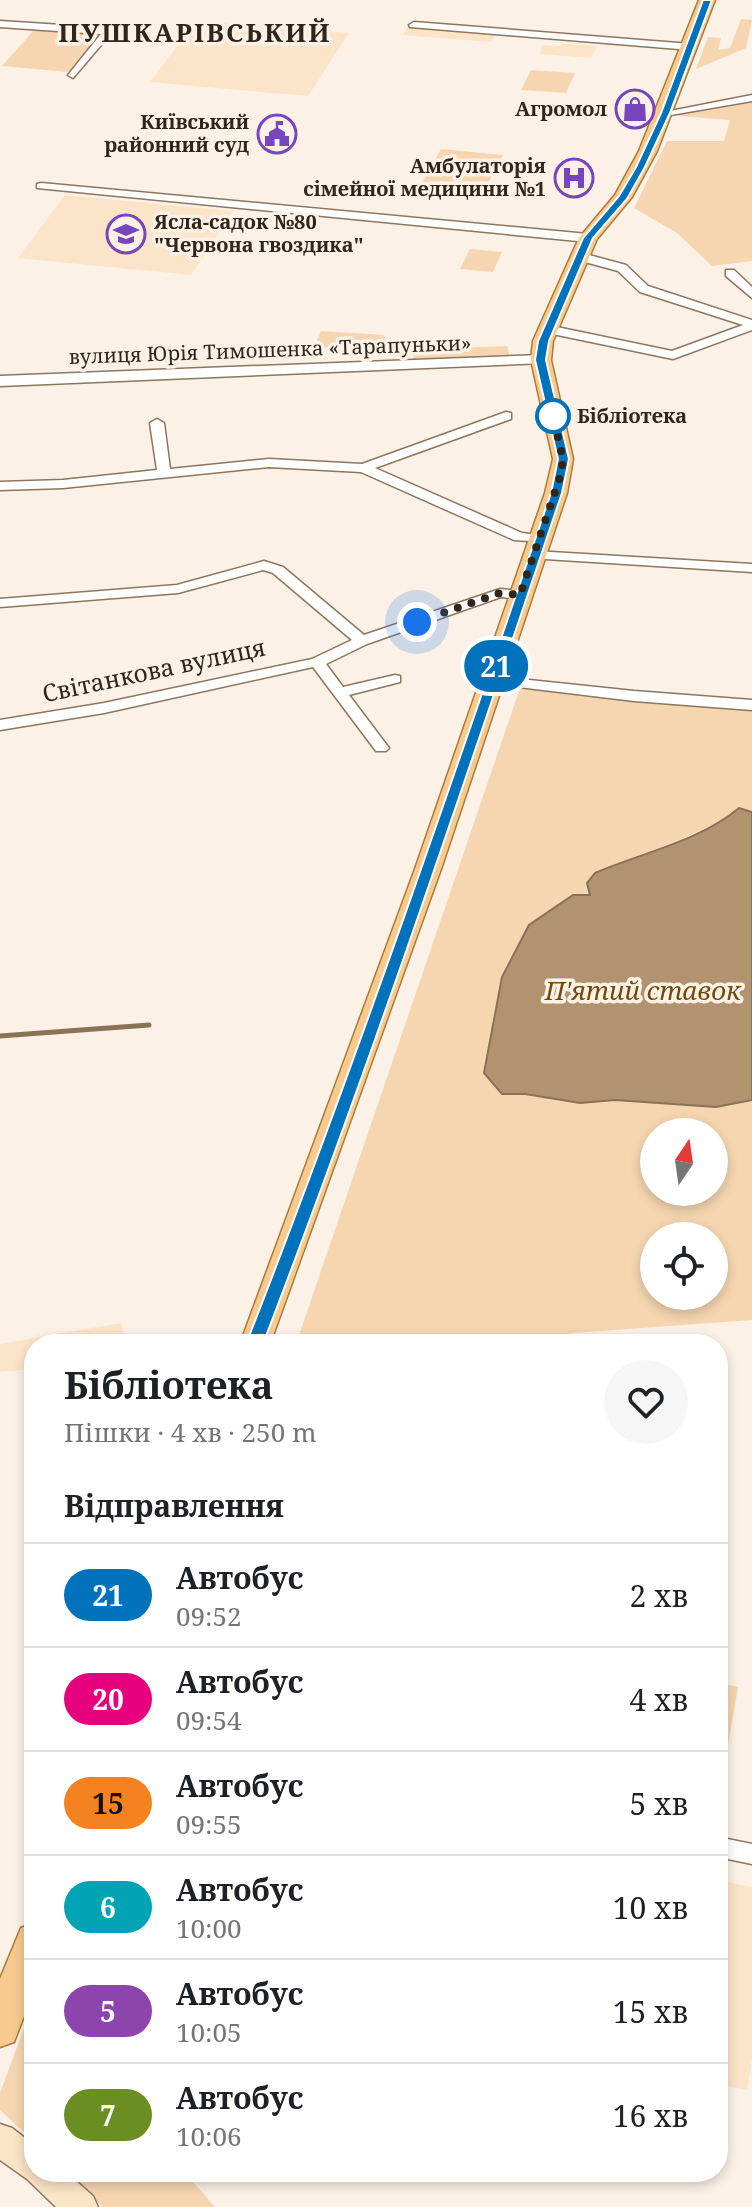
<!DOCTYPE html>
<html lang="uk">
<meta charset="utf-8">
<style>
:root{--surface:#fff;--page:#f6f6f6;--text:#202124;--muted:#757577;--line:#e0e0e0}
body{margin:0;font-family:"Noto Serif",serif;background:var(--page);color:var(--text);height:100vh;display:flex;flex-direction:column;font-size:30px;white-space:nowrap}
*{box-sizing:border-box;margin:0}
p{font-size:26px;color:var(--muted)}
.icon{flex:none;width:44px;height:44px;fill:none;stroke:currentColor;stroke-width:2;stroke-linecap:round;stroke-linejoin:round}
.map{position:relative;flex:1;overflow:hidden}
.panel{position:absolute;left:24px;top:1334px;width:704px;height:848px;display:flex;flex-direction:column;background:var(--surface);border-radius:32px;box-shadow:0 4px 12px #0003}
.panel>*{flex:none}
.badge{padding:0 16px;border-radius:26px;font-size:28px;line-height:52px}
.needle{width:52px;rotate:13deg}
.buttons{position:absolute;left:640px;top:1118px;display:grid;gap:16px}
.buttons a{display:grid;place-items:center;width:88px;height:88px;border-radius:50%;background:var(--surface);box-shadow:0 4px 12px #0003;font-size:40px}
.you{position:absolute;width:40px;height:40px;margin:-20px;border:6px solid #fff;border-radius:50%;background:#1a73e8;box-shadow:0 0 0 12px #1a73e833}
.map>.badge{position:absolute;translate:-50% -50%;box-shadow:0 0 0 4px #fff}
h2{padding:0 40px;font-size:30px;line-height:72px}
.round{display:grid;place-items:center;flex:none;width:84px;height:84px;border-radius:42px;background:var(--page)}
.headline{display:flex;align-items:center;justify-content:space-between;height:136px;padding:0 40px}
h1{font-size:38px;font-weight:700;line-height:60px}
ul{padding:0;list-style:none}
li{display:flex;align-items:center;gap:24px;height:104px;padding:0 40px;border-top:2px solid var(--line)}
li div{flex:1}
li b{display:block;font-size:30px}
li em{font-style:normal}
li .badge{min-width:88px;font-weight:700;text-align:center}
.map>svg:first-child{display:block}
.built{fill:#fce4c8}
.green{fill:#f6d6b1;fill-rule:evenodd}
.water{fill:#b19370;stroke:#8a7257;stroke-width:2}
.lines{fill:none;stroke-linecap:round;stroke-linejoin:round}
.stream{stroke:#8a7257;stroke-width:5}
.minor-casing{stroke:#8d765d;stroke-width:3}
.tertiary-casing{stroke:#8d765d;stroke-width:3}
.secondary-casing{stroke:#8d765d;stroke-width:3}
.primary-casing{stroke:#ad7a36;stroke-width:3}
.minor{fill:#fff;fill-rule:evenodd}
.tertiary{fill:#fff;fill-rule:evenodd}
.secondary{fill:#fbe5c7;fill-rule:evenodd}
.primary{fill:#f7ca8f;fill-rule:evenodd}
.line{fill:#0072bc;stroke:#fff;stroke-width:2}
.walk{stroke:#30261c;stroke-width:8;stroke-dasharray:0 14.4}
.stop-dot{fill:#fff;stroke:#0072bc;stroke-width:4}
.labels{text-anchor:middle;stroke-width:7;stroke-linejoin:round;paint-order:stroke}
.far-poi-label{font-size:20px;font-weight:bold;fill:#30261c;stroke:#fcf1e6;text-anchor:end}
.far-street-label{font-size:20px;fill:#30261c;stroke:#fcf1e6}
.far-stop-label{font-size:20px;font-weight:bold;fill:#30261c;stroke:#fcf1e6;text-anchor:start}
.street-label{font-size:24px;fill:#30261c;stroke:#fcf1e6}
.far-district-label{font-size:26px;font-weight:bold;letter-spacing:2px;fill:#30261c;stroke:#fcf1e6}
.water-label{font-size:26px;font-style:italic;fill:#734a0c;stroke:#fcf1e6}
</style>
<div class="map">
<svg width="752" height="2207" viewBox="0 0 752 2207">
<rect width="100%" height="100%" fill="#fcf1e6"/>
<g class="built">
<polygon points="197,20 349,33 308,96 150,82"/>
<polygon points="407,27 495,34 491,42 403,35"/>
<polygon points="562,43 597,46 591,58 539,54 543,45 560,46"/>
<polygon points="65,195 233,211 191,275 18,258"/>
<polygon points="121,1323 128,1344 34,1344 34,1369 0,1372 0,1344"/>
<polygon points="718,1880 752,1887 752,2059 747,2090 718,2084"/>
</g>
<g class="green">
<polygon points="741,19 752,20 746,48 696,69 708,37 721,38 718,50 730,48"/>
<polygon points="36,28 100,34 68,72 2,66"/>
<polygon points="531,70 575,73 566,93 521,90"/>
<polygon points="752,100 752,261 712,266 677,233 634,208 667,141 724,141 730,120 678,116 680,112"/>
<polygon points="441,149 503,155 484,191 421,185"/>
<polygon points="470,249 502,252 493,272 460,269"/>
<polygon points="321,331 384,335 388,346 314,348"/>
<polygon points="507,346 510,357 414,361 413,354 426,349"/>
<path d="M525 687 752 708V812L739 808 727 818 682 839 612 866 591 896 550 912 529 925 502 977 484 1073 502 1094H525L580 1103 615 1100 716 1107 752 1100V1320L573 1333 496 1344H296L520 688ZM654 1132H714V1192H654ZM654 1236H714V1296H654Z"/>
<polygon points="718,1683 738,1687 728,1745 718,1743"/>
<polygon points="34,2001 34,2142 0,2110 0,2093"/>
<polygon points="66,2172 184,2172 215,2207 103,2207"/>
</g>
<path class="water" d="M739 808 752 812V1100L716 1107 615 1100 580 1103 525 1094H502L484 1073 502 977 529 925 573 895H590L587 883 595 873C641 853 700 841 739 808Z"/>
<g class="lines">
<polyline class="stream" points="0,1036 149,1025"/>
<g class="minor-casing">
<g id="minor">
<polygon points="0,21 108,28 113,31 73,78 68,75 101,34 0,27"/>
<polygon points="414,22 691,44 696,47 691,50 410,27 409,25"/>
<polygon points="752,95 752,101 665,116 660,113"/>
<polygon points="41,183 588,234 594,238 588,242 37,188 37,184"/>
<polygon points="578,252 626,265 648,286 752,320 752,330 673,359 543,332 541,329 547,325 672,351 743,325 640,292 618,271 574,259 572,256"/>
<polygon points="726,270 734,270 752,287 752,298 726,276"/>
<polygon points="506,412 511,413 511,419 375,468 522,533 545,536 545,542 514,540 361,472 269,467 63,488 0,490 0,482 63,480 157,470 150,423 157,419 164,423 170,469 269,459 362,464"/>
<polygon points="534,551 752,564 752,572 529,558 529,552"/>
<polygon points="264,561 283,567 364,635 500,589 520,591 527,595 520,599 501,597 367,644 326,664 343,687 395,675 400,676 400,682 349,695 389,748 386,751 376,751 313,667 104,713 0,730 0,720 104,703 312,659 352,640 273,573 263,570 178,593 0,607 0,599 177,585"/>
<polygon points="491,676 634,691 752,700 752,710 634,701 486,683 484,680"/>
<polygon points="718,1837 752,1844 752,1864 718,1857"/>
</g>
</g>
<g class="tertiary-casing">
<polygon id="tertiary" points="541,355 549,360 546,363 0,386 0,376"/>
</g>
<g class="secondary-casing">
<polygon id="secondary" points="0,2124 12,2128 34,2145 34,2172 66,2172 93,2196 98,2207 56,2207 27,2179 0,2160"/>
</g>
<g class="primary-casing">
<g id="primary">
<polygon points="699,0 715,0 657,151 632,197 597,239 553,341 551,360 573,459 567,493 441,869 270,1344 240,1344 415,869 545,493 553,459 531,360 533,341 579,238 615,195 639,151"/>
<polygon points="34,1923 34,1990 14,2042 0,2047 0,1979 21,1928"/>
</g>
</g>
<use href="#minor" class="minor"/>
<use href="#tertiary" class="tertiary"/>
<use href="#secondary" class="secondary"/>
<use href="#primary" class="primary"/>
</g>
<path class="line" d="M703 0H712L670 113 645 167 627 199 593 238 549 341 546 360 569 459 562 493C466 778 371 1063 263 1344L255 1350 249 1348 246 1344C356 1063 453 778 551 493L558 459 535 360 538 341 583 238 619 196 636 167 661 113Z"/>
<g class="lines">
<polyline class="walk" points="417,622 500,593 520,595 561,474 563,459 553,416"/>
</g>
<defs>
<g id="shop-ring" transform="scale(2)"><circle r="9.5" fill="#fcf1e6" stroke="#7745bc" stroke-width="1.5"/><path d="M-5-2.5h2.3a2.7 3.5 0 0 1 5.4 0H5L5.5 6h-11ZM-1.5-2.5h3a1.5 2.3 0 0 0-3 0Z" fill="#7745bc"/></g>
<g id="civic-ring" transform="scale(2)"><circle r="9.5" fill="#fcf1e6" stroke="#7745bc" stroke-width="1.5"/><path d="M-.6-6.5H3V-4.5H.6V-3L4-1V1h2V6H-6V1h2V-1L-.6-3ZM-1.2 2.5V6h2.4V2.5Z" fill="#7745bc"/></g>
<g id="hospital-ring" transform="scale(2)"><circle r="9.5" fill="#fcf1e6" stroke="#7745bc" stroke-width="1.5"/><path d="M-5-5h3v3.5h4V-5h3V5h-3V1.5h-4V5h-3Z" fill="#7745bc"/></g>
<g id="school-ring" transform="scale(2)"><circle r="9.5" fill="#fcf1e6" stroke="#7745bc" stroke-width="1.5"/><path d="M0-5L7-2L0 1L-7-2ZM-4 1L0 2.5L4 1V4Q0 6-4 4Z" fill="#7745bc"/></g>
</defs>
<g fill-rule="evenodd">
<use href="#shop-ring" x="635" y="109"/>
<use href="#civic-ring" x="277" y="134"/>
<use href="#hospital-ring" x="574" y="178"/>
<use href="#school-ring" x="126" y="234"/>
</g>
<circle class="stop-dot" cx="553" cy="416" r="16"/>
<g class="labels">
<g class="far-poi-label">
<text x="607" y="116">Агромол</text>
<text x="249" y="129">Київський<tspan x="249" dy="23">районний суд</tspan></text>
<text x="546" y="173">Амбулаторія<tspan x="546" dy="23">сімейної медицини №1</tspan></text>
<text x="154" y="229" text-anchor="start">Ясла-садок №80<tspan x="154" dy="23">"Червона гвоздика"</tspan></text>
</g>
<g class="far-street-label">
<text transform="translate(270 350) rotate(-2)" y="7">вулиця Юрія Тимошенка «Тарапуньки»</text>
</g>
<g class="far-stop-label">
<text x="577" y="423">Бібліотека</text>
</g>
<g class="street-label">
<text transform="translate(154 671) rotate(-12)" y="8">Світанкова вулиця</text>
</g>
<g class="far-district-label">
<text x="195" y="42">ПУШКАРІВСЬКИЙ</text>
</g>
<g class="water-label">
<text x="643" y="1000">П'ятий ставок</text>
</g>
</g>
</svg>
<div class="buttons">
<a><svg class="needle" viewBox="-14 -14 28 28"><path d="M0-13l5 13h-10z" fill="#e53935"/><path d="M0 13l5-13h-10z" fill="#757577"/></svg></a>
<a><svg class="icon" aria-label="locate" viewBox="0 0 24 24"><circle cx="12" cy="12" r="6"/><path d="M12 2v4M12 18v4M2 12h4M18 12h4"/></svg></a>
</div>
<div class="you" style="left:417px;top:622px"></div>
<b class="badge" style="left:496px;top:666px;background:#0072bc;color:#fff">21</b>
<section class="panel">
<div class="headline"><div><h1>Бібліотека</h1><p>Пішки · 4 хв · 250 m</p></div><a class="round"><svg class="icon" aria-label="heart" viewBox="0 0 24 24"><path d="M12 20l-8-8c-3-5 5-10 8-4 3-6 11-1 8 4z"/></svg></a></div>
<h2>Відправлення</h2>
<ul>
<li><span class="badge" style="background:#0072bc;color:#fff">21</span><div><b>Автобус</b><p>09:52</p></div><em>2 хв</em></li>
<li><span class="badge" style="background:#e6007e;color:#fff">20</span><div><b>Автобус</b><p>09:54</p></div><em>4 хв</em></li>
<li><span class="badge" style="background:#f58220;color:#111">15</span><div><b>Автобус</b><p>09:55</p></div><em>5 хв</em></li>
<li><span class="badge" style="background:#00a3b4;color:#fff">6</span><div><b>Автобус</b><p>10:00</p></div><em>10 хв</em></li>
<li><span class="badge" style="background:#8e44ad;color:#fff">5</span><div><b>Автобус</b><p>10:05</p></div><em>15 хв</em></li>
<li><span class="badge" style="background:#6b8e23;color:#fff">7</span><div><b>Автобус</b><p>10:06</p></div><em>16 хв</em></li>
</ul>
</section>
</div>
